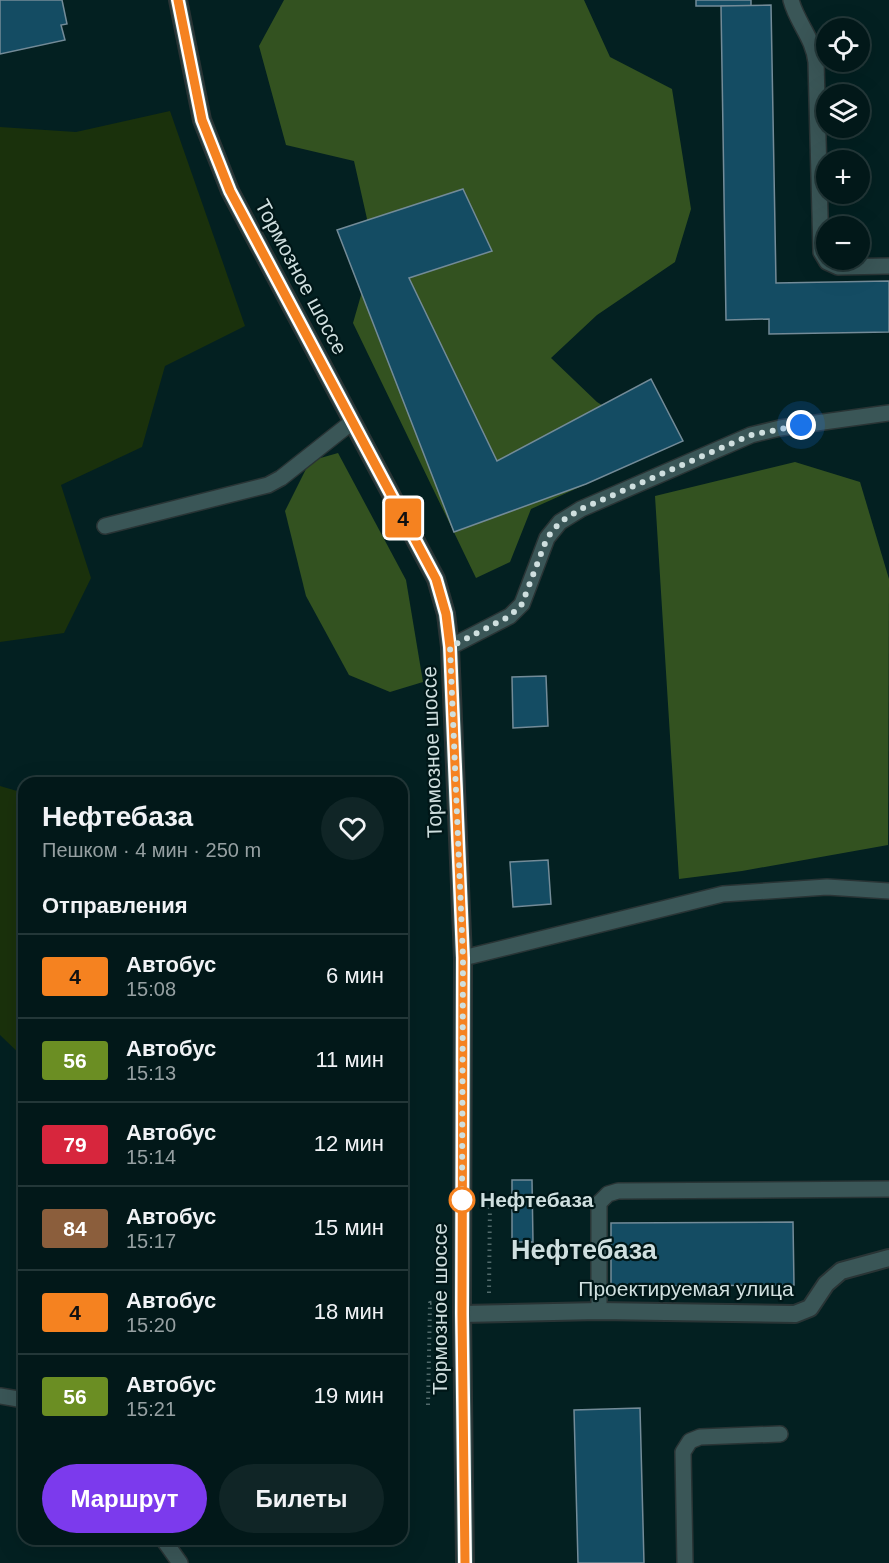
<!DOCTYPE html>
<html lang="ru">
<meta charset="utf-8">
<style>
:root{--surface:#021819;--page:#102526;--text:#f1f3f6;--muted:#96a0a2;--line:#233738;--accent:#7c3aed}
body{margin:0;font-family:Helvetica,sans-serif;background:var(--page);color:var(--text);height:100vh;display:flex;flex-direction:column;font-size:22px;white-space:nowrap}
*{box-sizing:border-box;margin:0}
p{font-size:20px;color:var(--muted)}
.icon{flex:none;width:33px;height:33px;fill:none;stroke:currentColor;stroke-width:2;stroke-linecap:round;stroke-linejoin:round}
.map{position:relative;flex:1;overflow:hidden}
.sheet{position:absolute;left:18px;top:777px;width:390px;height:768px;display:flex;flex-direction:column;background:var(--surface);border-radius:18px;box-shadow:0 6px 24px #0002,0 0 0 2px var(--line)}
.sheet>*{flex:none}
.badge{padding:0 12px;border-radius:4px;font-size:21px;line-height:39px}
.fabs{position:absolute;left:816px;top:18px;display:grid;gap:12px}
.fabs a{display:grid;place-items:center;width:54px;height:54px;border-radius:50%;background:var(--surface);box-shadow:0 6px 24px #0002,0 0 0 2px var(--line);font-size:30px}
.you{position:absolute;width:30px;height:30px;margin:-15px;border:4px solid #fff;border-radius:50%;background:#1a73e8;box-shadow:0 0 0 9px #1a73e833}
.map>.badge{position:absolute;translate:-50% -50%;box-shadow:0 0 0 3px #fff}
h2{padding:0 24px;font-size:22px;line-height:54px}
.round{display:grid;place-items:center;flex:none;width:63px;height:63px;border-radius:32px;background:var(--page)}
.overview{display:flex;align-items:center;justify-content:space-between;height:102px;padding:0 24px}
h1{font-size:28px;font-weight:800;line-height:45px}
.button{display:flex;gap:12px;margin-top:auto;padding:12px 24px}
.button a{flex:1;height:69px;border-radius:36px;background:var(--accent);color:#fff;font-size:24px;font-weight:800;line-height:69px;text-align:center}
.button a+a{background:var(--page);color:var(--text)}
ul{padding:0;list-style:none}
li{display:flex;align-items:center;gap:18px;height:84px;padding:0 24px;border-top:2px solid var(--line)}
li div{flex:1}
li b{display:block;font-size:22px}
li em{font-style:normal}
li .badge{min-width:66px;font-weight:700;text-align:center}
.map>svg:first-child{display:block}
.green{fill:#1a310c}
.forest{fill:#335220}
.building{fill:#144c63;stroke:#738b98;stroke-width:1.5}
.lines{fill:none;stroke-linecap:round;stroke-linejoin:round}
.service-casing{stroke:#293435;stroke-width:18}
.minor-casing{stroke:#293435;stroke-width:20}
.tertiary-casing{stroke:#293435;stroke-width:20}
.path{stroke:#536b6c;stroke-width:4;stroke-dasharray:1.5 4.5;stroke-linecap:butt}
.service{stroke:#3a5657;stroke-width:15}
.minor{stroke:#3a5657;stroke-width:16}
.tertiary{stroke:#3a5657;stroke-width:16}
.line-casing{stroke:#fff;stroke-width:14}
.line{stroke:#f58220;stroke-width:9}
.walk{stroke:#cfdfdf;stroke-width:6;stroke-dasharray:0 10.8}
.stop-dot{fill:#fff;stroke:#f58220;stroke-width:3}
.labels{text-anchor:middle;stroke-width:4.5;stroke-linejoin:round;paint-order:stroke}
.street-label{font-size:21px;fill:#cfdfdf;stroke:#001718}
.stop-label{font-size:21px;font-weight:bold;fill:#cfdfdf;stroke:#001718;text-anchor:start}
.district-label{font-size:27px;font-weight:bold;fill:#cfdfdf;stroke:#001718}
</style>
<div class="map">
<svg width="889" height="1563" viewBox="0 0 889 1563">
<rect width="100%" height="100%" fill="#032021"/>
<g class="green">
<polygon points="170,111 245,326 165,366 142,447 61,485 91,578 64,633 0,642 0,127 76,132"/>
<polygon points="0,786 24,793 24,1058 0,1035"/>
</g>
<g class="forest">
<polygon points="284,0 584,0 610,57 672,89 691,209 675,262 597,315 551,358 597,402 640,429 622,468 531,509 510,562 476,578 353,323 374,250 354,161 286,145 259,46"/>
<polygon points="338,453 406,580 423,682 390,692 349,675 306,596 285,511 310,461"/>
<polygon points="795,462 860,482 889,579 888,845 742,871 679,879 655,496"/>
</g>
<g class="building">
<polygon points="0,0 62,0 67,24 61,25 65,40 0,54"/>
<rect x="696" y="0" width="55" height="6"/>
<polygon points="771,5 776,283 889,281 889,332 769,334 769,319 726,320 721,6"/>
<polygon points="463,189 492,251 409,278 497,461 651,379 683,441 586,484 454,532 337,230"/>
<polygon points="546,676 548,726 513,728 512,677"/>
<polygon points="548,860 551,904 513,907 510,862"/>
<polygon points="512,1180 532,1180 533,1242 512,1242"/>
<polygon points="793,1222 794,1285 611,1286 611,1223"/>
<polygon points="640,1408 644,1563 578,1563 574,1410"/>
</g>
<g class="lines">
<g class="service-casing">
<g id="service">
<path d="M791 0C797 23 813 37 816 62L821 252 827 262 838 267 889 266"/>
<polyline points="105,526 268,485 281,478 352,422"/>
<polyline points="450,647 510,616 522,604 547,538 560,522 581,509 751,435 780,428 889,413"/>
<polyline points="463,958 723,894 827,887 889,891"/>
<polyline points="599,1311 599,1203 608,1194 618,1191 889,1189"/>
<polyline points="0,1396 24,1400"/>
<polyline points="163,1539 180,1563"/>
<polyline points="685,1563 683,1452 690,1441 700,1437 780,1434"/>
</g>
</g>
<g class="minor-casing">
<polyline id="minor" points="462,1314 599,1311 795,1314 810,1308 826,1284 841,1271 889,1258"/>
</g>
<g class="tertiary-casing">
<polyline id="tertiary" points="178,0 202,120 230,191 436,579 446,614 450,647 463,958 462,1314 465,1563"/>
</g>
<g class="path">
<polyline points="489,1293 490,1200"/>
<polyline points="428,1405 430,1303 441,1302"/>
</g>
<use href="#service" class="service"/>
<use href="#minor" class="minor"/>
<use href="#tertiary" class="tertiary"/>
</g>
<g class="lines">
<g class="line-casing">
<polyline id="line" points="178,0 202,120 230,191 436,579 446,614 450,647 463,958 462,1314 465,1563"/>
</g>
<use href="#line" class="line"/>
<polyline class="walk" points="462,1200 463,958 450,647 510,616 522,604 547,538 560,522 581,509 751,435 801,425"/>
</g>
<circle class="stop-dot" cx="462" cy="1200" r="12"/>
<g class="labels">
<g class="street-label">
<text transform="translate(301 277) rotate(62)" y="7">Тормозное шоссе</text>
<text transform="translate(432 752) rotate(-92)" y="7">Тормозное шоссе</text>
<text x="686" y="1296">Проектируемая улица</text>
<text transform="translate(440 1309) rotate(-90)" y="7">Тормозное шоссе</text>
</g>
<g class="stop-label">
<text x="480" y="1207">Нефтебаза</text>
</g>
<g class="district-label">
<text x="584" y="1259">Нефтебаза</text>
</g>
</g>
</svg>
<div class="fabs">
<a><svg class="icon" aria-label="locate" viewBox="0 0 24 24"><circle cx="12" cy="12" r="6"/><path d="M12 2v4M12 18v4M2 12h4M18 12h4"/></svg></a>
<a><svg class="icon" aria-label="layers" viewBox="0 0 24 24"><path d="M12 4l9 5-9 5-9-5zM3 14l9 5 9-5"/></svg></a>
<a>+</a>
<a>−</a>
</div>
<div class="you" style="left:801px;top:425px"></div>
<b class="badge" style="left:403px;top:518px;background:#f58220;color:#111">4</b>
<section class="sheet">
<div class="overview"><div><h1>Нефтебаза</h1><p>Пешком · 4 мин · 250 m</p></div><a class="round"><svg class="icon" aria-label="heart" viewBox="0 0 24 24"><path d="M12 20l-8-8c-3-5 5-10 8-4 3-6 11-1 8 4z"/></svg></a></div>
<h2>Отправления</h2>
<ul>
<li><span class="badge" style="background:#f58220;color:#111">4</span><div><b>Автобус</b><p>15:08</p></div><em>6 мин</em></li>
<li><span class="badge" style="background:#6b8e23;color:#fff">56</span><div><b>Автобус</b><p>15:13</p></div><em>11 мин</em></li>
<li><span class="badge" style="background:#d7263d;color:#fff">79</span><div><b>Автобус</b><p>15:14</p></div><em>12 мин</em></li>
<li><span class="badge" style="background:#8b5e3c;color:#fff">84</span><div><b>Автобус</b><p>15:17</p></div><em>15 мин</em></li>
<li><span class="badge" style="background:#f58220;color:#111">4</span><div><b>Автобус</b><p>15:20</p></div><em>18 мин</em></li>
<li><span class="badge" style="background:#6b8e23;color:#fff">56</span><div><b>Автобус</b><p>15:21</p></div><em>19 мин</em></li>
</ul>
<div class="button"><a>Маршрут</a><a>Билеты</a></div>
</section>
</div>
